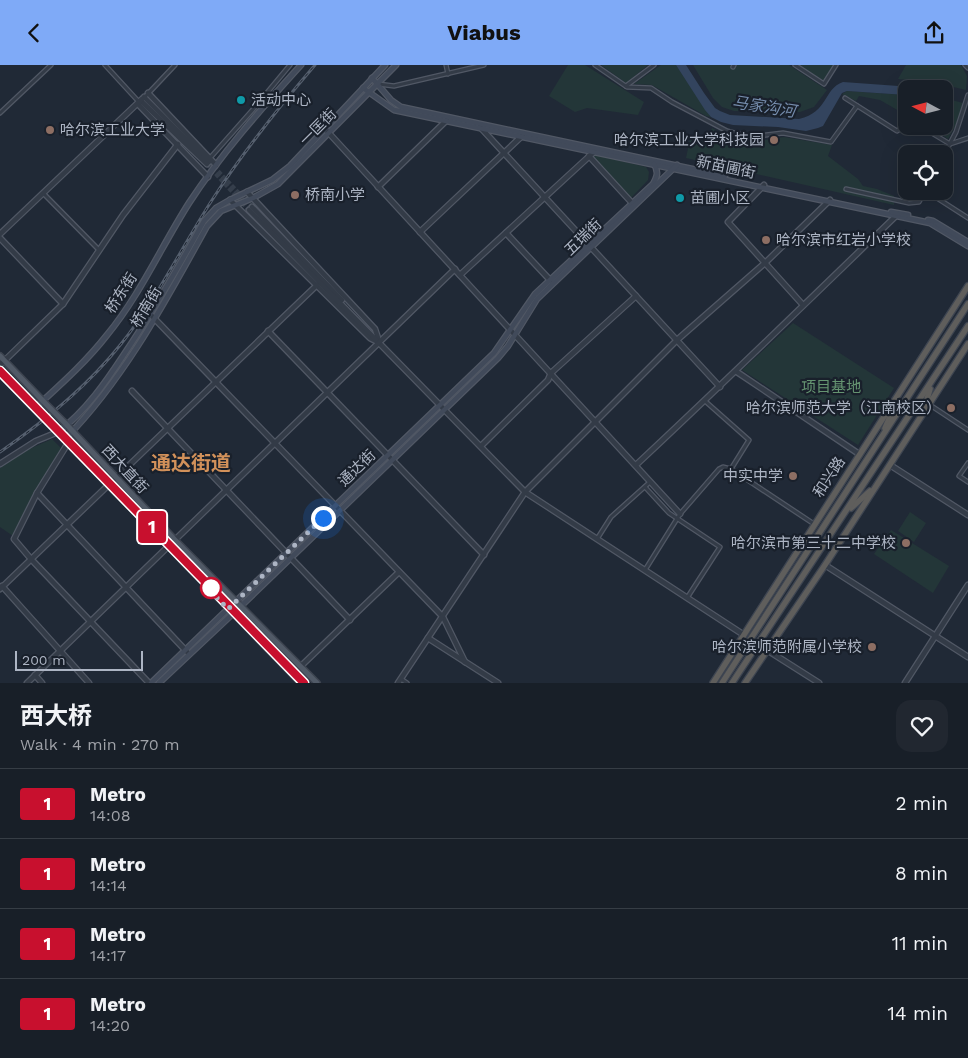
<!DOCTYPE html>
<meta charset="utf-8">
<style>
:root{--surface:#181f28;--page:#212730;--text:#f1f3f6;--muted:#9fa2a8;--line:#363d45;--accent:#7faaf7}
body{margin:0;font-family:"Work Sans","Noto Sans SC",sans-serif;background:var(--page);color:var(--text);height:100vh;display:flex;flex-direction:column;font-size:19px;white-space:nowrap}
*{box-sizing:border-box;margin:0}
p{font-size:16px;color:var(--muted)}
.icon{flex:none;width:28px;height:28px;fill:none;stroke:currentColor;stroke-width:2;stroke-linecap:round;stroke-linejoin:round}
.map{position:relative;height:618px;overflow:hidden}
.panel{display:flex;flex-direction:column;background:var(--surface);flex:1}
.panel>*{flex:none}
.badge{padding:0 10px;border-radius:4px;font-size:18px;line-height:32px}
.needle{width:32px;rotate:277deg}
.controls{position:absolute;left:898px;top:15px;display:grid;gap:10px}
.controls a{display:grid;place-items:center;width:55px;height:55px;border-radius:10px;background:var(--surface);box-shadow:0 5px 20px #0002,0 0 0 1px var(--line);font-size:25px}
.scale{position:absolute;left:15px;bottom:12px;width:128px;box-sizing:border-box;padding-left:5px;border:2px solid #adb5c4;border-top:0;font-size:14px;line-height:18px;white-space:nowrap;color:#adb5c4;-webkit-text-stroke:4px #19202b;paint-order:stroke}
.you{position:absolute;width:25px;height:25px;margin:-12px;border:4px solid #fff;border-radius:50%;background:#1a73e8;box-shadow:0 0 0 8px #1a73e833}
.map>.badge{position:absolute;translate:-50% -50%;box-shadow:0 0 0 2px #fff}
.round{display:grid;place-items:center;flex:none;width:52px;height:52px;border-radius:15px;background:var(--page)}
.summary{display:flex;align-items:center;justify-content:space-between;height:85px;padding:0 20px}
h1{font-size:24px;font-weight:700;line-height:38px}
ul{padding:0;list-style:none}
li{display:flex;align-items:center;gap:15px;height:70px;padding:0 20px;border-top:1px solid var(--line)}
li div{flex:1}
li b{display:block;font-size:19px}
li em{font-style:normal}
li .badge{min-width:55px;font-weight:700;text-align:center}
header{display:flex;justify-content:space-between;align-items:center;height:65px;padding:0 20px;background:var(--accent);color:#111;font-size:22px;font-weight:700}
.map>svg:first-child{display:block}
.green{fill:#233638}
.water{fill:#33445e}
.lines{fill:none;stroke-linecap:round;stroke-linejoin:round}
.tertiary-tunnel{stroke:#353e4b;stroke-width:4.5;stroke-dasharray:4.5 2;stroke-linecap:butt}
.minor-casing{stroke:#515865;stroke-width:5.5}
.tertiary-casing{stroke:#515865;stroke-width:7}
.secondary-casing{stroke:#515865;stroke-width:7}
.primary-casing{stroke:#3d4450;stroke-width:8}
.trunk-casing{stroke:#3e4551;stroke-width:8}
.minor{stroke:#333b47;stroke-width:3}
.tertiary{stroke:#333b47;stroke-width:4.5}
.secondary{stroke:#414a5a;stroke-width:4.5}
.primary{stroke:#515a67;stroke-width:5}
.trunk{stroke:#5f5e5c;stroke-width:5.5}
.rail-casing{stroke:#555f6e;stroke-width:3}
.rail{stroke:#19202b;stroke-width:1;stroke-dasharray:4;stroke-linecap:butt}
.primary-bridge-casing{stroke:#3d4450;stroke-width:8;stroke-linecap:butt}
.primary-bridge{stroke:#515a67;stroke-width:5}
.line-casing{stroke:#fff;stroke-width:11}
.line{stroke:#c8102e;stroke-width:8}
.walk{stroke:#adb5c4;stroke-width:5;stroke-dasharray:0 9}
.culture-dot{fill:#0f9aa8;stroke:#19202b;stroke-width:2}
.education-dot{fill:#8d6e63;stroke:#19202b;stroke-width:2}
.stop-dot{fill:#fff;stroke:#c8102e;stroke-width:2.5}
.labels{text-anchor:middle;stroke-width:4.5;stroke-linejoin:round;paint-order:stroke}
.poi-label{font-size:15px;fill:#adb5c4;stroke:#19202b;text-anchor:start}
.street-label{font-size:15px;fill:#adb5c4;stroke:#19202b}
.park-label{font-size:15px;fill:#659471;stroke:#19202b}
.water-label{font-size:16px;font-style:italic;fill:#758cac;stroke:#19202b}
.district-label{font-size:20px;font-weight:bold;fill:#d2915a;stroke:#19202b}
</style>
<header><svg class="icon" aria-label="back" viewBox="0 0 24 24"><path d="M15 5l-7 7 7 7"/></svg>Viabus<svg class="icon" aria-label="share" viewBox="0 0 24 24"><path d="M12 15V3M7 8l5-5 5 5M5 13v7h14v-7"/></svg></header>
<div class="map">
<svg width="968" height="618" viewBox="0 0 968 618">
<rect width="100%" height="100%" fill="#202936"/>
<g class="green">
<polygon points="568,0 585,0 644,37 638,50 587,43 575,47 549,31"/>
<polygon points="601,0 648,0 626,18"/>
<polygon points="661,0 676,0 711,52 706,51 652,20 634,19"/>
<polygon points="693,0 789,0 827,25 814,42 800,47 734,46 722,42 713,33"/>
<polygon points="798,0 834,0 824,16"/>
<polygon points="906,0 961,0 967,11 966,25 932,17 898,14"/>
<polygon points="847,26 906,30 906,50 880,35 859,31 856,36 842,29"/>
<polygon points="944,33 963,38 956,60 948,74 928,61 944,61"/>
<polygon points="712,63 734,74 753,77 784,72 832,80 828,91 858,114 863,121 877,124 894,131 894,140 686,93 690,74 707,77"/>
<polygon points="596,90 646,102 649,107 648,115 631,133 592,92"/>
<polygon points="793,258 894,323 858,380 742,305"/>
<polygon points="52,374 61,383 35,427 13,471 0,462 0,403 27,385"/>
<polygon points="910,447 926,458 914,477 898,466"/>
<polygon points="891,465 949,501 933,528 874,489"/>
</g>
<path class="water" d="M676 0H686L704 28 715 43 720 46 730 50 799 54C829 47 823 24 843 17L940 24H906V30L847 26 842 28 823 61 818 63 806 66 778 62 733 60 721 57 711 52 705 45Z"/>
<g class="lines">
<g class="tertiary-tunnel">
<polyline points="209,97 252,142"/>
<polyline points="207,99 249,145"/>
</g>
<g class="minor-casing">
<g id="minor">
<polyline points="105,0 139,37"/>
<polyline points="446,0 448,9"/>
<polyline points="595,0 627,22 651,23 672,37 727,66 749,72 783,68 831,77 857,41"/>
<polyline points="795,0 824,19 836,0"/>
<polyline points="965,0 968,3"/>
<polyline points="733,2 734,0"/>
<polyline points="378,19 394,21 484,0"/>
<polyline points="626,21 654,0"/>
<polyline points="845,33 897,66 906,60"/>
<polyline points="143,34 175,0"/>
<polyline points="0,48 51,0"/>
<polyline points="920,61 950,79 968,73"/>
<polyline points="944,90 956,67 968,30"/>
<polyline points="210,93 256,41 290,0"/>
<polyline points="846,124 909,138 919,137 925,126"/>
<polyline points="926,126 968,153"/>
<polyline points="43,128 99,185"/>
<polyline points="930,340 968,365"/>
<polyline points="968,398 959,411 968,417"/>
<polyline points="731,404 814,459"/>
<polyline points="645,422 669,448 720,482 687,533"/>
<polyline points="597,474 611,452 650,417"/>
<polyline points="645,505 680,449 719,404 723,402 731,404 749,375 705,336"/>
<polyline points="401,614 407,618"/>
</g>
</g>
<g class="tertiary-casing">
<g id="tertiary">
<polyline points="148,28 216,100"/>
<polyline points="144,32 209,97"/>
<polyline points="141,36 207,99"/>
<polyline points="138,39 208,112"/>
<polyline points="480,62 720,322"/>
<polyline points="327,66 680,449"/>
<polyline points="589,91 632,138"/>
<polyline points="764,120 728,157 803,240"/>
<polyline points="378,122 447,55"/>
<polyline points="247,127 375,264 378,273"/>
<polyline points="230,135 370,273 376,276"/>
<polyline points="252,142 342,235"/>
<polyline points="249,145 525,427 744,570"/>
<polyline points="420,167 523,70"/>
<polyline points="506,168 550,215"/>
<polyline points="0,169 142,34"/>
<polyline points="0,173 63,239"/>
<polyline points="460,210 595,86"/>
<polyline points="151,250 443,552 465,597"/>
<polyline points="268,266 484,490"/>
<polyline points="0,300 63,239 123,150 178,79"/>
<polyline points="737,307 859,389"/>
<polyline points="132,326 350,555"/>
<polyline points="68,378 37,428 189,589"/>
<polyline points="481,381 548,315 551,308 636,231"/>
<polyline points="0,399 36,376 58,367"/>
<path d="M636 400C724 318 811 233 898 149"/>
<polyline points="890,400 968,450"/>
<polyline points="37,428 14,474 31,494 149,618"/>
<polyline points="825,500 968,592"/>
<polyline points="2,521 89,618"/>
<polyline points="0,524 317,220"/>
<polyline points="428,573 498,618"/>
<polyline points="767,585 819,618"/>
<polyline points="301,601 399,507"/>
<polyline points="35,610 42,618"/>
<polyline points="27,618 455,204"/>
<polyline points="398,618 525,427 677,275 765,198 830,135"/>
<polyline points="905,618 968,520"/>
</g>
</g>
<g class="secondary-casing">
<g id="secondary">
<polyline points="372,13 391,35 401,42 725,111"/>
<polyline points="363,23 394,45 930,158 968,181"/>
<polyline points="891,147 908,150"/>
<polyline points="928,155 933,156 968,177"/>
<path d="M35 343C60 320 86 297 107 270 140 230 161 182 189 138 221 89 261 44 301 0"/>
<path d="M58 367C86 346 106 317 125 288 154 245 179 201 204 156L216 143 230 135 272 115 290 101 385 0"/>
<path d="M65 374C125 313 166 235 207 161L221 146 253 133 278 119 396 0"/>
<path d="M151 618 494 288 535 229 653 119C657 112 659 107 654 99"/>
<polyline points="159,618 241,541 498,293 508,281 537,234 677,100"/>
</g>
</g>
<g class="primary-casing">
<g id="primary">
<polyline points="0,291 45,338"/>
<polyline points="0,307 35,343"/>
<polyline points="64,357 175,475 317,618"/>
<polyline points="54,363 301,618"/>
</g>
</g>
<g class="trunk-casing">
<g id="trunk">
<polyline points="924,344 930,324"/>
<polyline points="885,363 895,340"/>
<polyline points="851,443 870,426"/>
<polyline points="713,618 968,221"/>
<polyline points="722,618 968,239"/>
<polyline points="732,618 968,261"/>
<polyline points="745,618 825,500 968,279"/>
</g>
</g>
<use href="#minor" class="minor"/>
<use href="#tertiary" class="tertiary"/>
<use href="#secondary" class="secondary"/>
<use href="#primary" class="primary"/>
<use href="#trunk" class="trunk"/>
<g class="rail-casing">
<path id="rail" d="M0 387C45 356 87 322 121 279 157 234 182 181 214 132 244 86 279 42 315 0"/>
</g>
<use href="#rail" class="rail"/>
<g class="primary-bridge-casing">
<g id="primary-bridge">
<polyline points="45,338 64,357"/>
<polyline points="35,343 54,363"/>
</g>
</g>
<use href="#primary-bridge" class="primary-bridge"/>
</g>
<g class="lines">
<g class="line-casing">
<polyline id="line" points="0,306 304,618"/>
</g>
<use href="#line" class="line"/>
<polyline class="walk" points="211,523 204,519 228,544 323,453"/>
</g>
<g class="culture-dot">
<circle cx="241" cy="35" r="5"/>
<circle cx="680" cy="133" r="5"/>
</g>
<g class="education-dot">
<circle cx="50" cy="65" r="5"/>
<circle cx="774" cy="75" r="5"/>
<circle cx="295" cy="130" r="5"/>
<circle cx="766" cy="175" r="5"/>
<circle cx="951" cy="343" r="5"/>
<circle cx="793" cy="411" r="5"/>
<circle cx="906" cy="478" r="5"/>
<circle cx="872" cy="582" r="5"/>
</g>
<circle class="stop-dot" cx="211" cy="523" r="10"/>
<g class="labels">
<g class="poi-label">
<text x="251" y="40">活动中心</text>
<text x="60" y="70">哈尔滨工业大学</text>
<text x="764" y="80" text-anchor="end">哈尔滨工业大学科技园</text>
<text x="305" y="135">桥南小学</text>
<text x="690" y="138">苗圃小区</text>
<text x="776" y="180">哈尔滨市红岩小学校</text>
<text x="941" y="348" text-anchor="end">哈尔滨师范大学（江南校区）</text>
<text x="783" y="416" text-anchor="end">中实中学</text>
<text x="896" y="483" text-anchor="end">哈尔滨市第三十二中学校</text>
<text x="862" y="587" text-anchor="end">哈尔滨师范附属小学校</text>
</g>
<g class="street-label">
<text transform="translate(318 62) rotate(-45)" y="5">一匡街</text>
<text transform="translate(726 102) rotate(12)" y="5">新苗圃街</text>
<text transform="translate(583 172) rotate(-44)" y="5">五瑞街</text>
<text transform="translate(121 228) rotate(-57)" y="5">桥东街</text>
<text transform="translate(146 242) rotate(-59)" y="5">桥南街</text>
<text transform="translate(357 403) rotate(-44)" y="5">通达街</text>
<text transform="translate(125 404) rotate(47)" y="5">西大直街</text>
<text transform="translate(829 412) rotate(-57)" y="5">和兴路</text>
</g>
<g class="park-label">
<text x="831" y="327">项目基地</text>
</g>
<g class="water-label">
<text transform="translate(764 41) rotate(9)" y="6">马家沟河</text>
</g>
<g class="district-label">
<text x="191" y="405">通达街道</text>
</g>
</g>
</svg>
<div class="controls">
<a><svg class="needle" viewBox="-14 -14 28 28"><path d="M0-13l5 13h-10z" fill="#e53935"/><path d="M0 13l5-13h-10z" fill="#9fa2a8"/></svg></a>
<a><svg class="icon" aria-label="locate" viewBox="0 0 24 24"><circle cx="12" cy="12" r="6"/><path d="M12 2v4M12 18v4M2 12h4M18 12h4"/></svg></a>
</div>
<div class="scale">200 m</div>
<div class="you" style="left:323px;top:453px"></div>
<b class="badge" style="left:152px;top:462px;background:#c8102e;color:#fff">1</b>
</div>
<section class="panel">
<div class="summary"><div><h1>西大桥</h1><p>Walk · 4 min · 270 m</p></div><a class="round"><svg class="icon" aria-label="heart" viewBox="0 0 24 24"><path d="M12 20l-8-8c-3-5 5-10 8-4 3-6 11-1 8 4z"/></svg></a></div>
<ul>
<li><span class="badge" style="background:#c8102e;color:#fff">1</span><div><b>Metro</b><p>14:08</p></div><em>2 min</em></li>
<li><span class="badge" style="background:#c8102e;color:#fff">1</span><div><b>Metro</b><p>14:14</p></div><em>8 min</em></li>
<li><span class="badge" style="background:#c8102e;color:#fff">1</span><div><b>Metro</b><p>14:17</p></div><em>11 min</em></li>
<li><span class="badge" style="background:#c8102e;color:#fff">1</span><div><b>Metro</b><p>14:20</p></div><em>14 min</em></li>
</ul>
</section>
